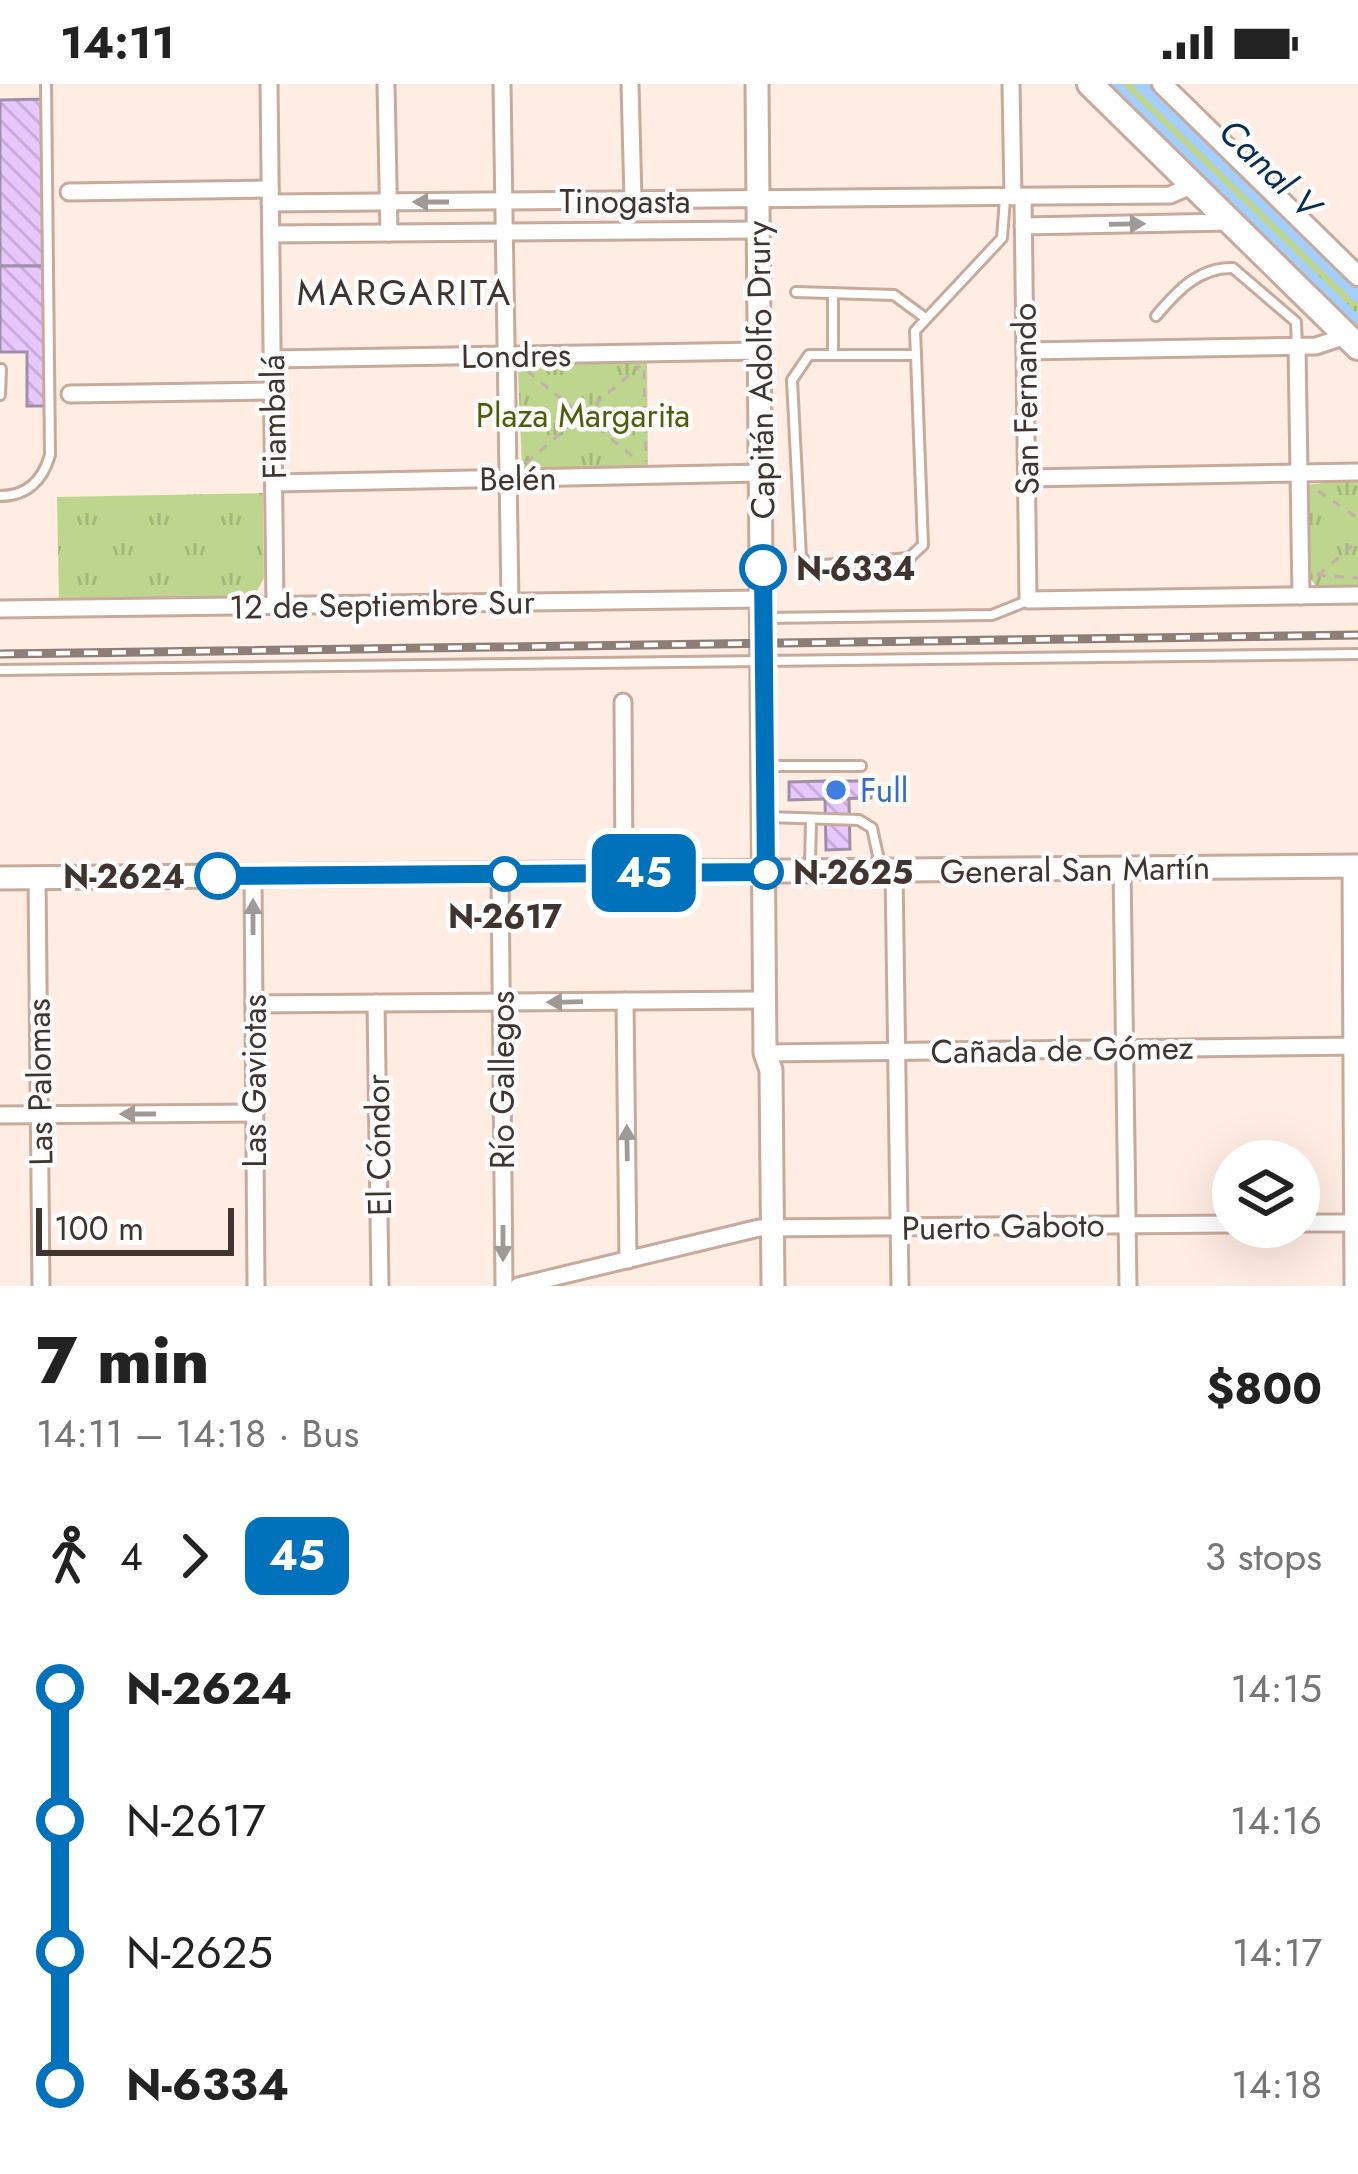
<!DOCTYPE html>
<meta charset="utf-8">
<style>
:root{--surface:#fff;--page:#f2f2f2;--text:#222;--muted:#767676}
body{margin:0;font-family:Jost,sans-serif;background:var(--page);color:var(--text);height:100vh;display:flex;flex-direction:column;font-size:45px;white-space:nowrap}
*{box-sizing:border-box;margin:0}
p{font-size:39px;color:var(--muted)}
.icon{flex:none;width:66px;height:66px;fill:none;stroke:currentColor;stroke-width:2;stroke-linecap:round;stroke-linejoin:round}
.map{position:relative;height:1202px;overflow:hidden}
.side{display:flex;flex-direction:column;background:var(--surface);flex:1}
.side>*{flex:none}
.badge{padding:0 24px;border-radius:18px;font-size:42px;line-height:78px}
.controls{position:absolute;left:1212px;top:1056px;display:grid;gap:24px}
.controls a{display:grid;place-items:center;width:108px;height:108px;border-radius:50%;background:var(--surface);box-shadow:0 12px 48px #0002;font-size:60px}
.scale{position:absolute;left:36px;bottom:30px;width:198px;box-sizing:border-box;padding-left:12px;border:6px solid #40342e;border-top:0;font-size:33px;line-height:42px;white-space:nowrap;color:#40342e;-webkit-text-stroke:9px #fdfdfd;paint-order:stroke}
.map>.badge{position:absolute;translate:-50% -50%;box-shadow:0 0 0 6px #fff}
.legs{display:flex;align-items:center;gap:18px;height:132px;padding:0 36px;font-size:39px}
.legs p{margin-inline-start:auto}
.head{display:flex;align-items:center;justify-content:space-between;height:204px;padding:0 36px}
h1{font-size:66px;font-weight:800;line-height:90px}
ul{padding:0 36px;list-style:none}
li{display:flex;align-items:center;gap:42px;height:132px;font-size:45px}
li i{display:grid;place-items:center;width:18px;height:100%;margin:0 15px;background:currentColor}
li i::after{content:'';width:30px;height:30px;margin:-15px;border:9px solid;border-radius:50%;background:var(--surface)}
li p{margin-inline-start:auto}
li:first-child i{background:linear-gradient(#0000 50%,currentColor 0)}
li:last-child i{background:linear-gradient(currentColor 50%,#0000 0)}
.status{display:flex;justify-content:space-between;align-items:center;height:84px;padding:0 60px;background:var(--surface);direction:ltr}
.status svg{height:33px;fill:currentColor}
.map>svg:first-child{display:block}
.grass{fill:url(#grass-tufts)}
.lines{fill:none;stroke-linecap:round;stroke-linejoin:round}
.canal{stroke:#a4cefe;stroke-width:14}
.building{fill:url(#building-back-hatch);stroke:#9e90a9;stroke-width:3}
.service-casing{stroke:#c7aa9b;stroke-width:14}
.minor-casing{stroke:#c7aa9b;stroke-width:21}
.tertiary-casing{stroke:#c7aa9b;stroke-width:24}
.secondary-casing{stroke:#c7aa9b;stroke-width:27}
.primary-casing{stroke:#c7aa9b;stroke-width:30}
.path{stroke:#c1b1a9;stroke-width:3;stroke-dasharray:9 9;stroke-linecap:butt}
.service{stroke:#fff;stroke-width:8}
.minor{stroke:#fff;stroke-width:15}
.tertiary{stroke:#fff;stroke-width:18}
.secondary{stroke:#fff;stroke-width:21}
.primary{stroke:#fff;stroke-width:24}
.rail-casing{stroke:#8d7e77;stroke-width:9}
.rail{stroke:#fdfdfd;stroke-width:4.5;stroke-dasharray:14;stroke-linecap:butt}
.oneway{fill:#a09a96}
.line-1-casing{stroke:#fff;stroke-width:27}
.line-1{stroke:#0072bc;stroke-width:18}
.stop-1-dot{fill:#fff;stroke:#0072bc;stroke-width:6}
.shop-dot{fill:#3f7fe0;stroke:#fdfdfd;stroke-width:4.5}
.labels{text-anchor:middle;stroke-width:9;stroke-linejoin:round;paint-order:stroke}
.street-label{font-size:33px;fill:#40342e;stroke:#fdfdfd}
.park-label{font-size:33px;fill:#4b5e0b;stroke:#fdfdfd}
.stop-label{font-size:33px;font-weight:bold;fill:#40342e;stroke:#fdfdfd;text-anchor:start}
.shop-label{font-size:33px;fill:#366cbe;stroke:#fdfdfd;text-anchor:start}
.water-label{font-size:36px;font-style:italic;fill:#072d52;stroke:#fdfdfd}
.neighbourhood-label{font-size:36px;letter-spacing:3px;fill:#40342e;stroke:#fdfdfd}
</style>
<div class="status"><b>14:11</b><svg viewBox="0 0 49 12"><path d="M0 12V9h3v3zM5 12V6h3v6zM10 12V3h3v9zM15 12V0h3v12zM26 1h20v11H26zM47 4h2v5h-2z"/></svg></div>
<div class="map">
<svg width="1358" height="1202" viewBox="0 0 1358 1202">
<defs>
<pattern id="grass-tufts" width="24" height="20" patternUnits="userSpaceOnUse" patternTransform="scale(3)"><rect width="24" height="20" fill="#bed58e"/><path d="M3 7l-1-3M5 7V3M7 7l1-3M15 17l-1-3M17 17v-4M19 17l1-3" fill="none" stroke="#a4b77b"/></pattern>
<pattern id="building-back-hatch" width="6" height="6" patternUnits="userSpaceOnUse" patternTransform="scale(3)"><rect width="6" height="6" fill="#e7c7fe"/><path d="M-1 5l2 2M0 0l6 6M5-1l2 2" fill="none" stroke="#c7acda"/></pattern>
</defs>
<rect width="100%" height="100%" fill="#ffece3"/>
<g class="grass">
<polygon points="1097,0 1151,0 1358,203 1358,254"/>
<polygon points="647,276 648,384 522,384 518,288 523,279"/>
<polygon points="1358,395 1358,502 1316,502 1307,490 1307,401"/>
<polygon points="263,409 264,494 255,511 59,516 57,413"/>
</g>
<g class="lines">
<g class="canal">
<polyline points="1112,0 1358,240"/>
<polyline points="1141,0 1358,211"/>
</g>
</g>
<g class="building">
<polygon points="45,15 47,182 0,182 0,16"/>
<polygon points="0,182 47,182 48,322 27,322 27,268 0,268"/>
<polygon points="825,697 871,697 871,714 825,715"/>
<polygon points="825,697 825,715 789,716 789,698"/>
<polygon points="825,715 849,715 850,765 826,766"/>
</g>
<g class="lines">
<g class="service-casing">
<g id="service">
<polyline points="796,208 894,211 924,233"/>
<polyline points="833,209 833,271"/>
<path d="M1156 232C1177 207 1199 183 1233 184L1296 238 1297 262"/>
<polyline points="916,271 809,271 792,296 801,473 811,482 909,474 923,461 916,271 915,247 1002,154 1005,115"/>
<polyline points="0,311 1,285"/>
<path d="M0 412C27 412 43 396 50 371L46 0"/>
<polyline points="764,534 992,531 1027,517"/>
<polyline points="0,586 1358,570"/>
<polyline points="766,682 861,682"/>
<polyline points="767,733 859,736 872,744 881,785"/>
<polyline points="810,782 811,736"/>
</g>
</g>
<g class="minor-casing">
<g id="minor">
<polyline points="269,0 275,521"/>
<polyline points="386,0 389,149"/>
<polyline points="502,0 510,518"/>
<polyline points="630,0 633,116"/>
<polyline points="1011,0 1013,113"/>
<polyline points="69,108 270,105"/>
<polyline points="1023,113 1028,516 1358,511"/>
<polyline points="270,119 1170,111 1193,101"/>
<polyline points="1023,142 1230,138"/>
<polyline points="271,150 759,146"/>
<polyline points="1297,263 1301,512"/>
<polyline points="1025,267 1316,262 1346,252"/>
<polyline points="272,275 760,267"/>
<polyline points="70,310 273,307"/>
<polyline points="1027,394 1358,388"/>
<polyline points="274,399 762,389"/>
<polyline points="0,525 763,515"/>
<polyline points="623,618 624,789"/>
<polyline points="1351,782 1353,1202"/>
<polyline points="1122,784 1128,1202"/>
<polyline points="894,786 900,1202"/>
<polyline points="500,790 504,1202"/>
<polyline points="253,792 256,1202"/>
<polyline points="37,794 41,1202"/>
<polyline points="625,917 628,1176"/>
<polyline points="376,919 380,1202"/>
<polyline points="254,920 766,916"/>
<polyline points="765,969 1358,962"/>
<polyline points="0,1031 255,1029"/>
<polyline points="1299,1139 1358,1139"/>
<polyline points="518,1202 759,1144 1233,1140"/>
</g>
</g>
<g class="tertiary-casing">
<polyline id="tertiary" points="1162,0 1358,192"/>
</g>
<g class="secondary-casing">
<g id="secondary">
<polyline points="757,0 765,969 771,986 773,1202"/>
<polyline points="0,794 1358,782"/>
</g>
</g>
<g class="primary-casing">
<polyline id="primary" points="1090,0 1358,263"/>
</g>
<g class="path">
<polyline points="644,286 646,378"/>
<polyline points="527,287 636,375"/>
<polyline points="526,379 640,282"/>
<polyline points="1318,407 1358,434"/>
<polyline points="1317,491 1358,494"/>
<polyline points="1318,491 1358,457"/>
</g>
<use href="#service" class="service"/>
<use href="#minor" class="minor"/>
<use href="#tertiary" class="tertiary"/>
<use href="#secondary" class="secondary"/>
<use href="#primary" class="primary"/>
<g class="rail-casing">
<polyline id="rail" points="0,570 1358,551"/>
</g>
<use href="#rail" class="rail"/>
</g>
<defs><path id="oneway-solid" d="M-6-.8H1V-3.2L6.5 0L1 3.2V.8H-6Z" transform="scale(3)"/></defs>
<g class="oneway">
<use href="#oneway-solid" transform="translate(431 118) rotate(180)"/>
<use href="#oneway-solid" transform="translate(1127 140) rotate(-1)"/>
<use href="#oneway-solid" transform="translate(253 833) rotate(-90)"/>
<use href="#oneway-solid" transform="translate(565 918) rotate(179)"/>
<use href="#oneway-solid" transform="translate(138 1030) rotate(180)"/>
<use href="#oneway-solid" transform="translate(627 1059) rotate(-91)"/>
<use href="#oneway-solid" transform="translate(503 1159) rotate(90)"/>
</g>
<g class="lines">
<g class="line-1-casing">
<polyline id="line-1" points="218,792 766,788 763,484"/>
</g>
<use href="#line-1" class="line-1"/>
</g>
<g class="stop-1-dot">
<circle cx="763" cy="484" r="21"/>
<circle cx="766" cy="788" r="15"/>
<circle cx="505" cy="790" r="15"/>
<circle cx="218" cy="792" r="21"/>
</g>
<circle class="shop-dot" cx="836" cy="706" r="12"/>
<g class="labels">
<g class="street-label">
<text x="625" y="129">Tinogasta</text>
<text transform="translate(516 271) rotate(-1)" y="12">Londres</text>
<text transform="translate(760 286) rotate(-91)" y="12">Capitán Adolfo Drury</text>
<text transform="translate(1025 315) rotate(-91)" y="12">San Fernando</text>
<text transform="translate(273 333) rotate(-91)" y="12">Fiambalá</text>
<text transform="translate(518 394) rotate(-1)" y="12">Belén</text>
<text transform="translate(382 520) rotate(-1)" y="12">12 de Septiembre Sur</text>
<text transform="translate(1075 785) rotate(-1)" y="12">General San Martín</text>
<text transform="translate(1062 965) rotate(-1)" y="12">Cañada de Gómez</text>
<text transform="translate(502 996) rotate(-90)" y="12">Río Gallegos</text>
<text transform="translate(254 997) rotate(-90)" y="12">Las Gaviotas</text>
<text transform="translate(39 998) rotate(-91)" y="12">Las Palomas</text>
<text transform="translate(378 1061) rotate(-91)" y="12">El Cóndor</text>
<text transform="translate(1003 1142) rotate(-1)" y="12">Puerto Gaboto</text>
</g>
<g class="park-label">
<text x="583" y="343">Plaza Margarita</text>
</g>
<g class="stop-label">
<text x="796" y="496">N-6334</text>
<text x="793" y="800">N-2625</text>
<text x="185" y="804" text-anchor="end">N-2624</text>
<text x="505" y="844" text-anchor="middle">N-2617</text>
</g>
<g class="shop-label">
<text x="860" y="718">Full</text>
</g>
<g class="water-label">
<text transform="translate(1270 84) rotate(44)" y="13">Canal V</text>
</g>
<g class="neighbourhood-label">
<text x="405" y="221">MARGARITA</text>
</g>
</g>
</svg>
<div class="controls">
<a><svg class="icon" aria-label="layers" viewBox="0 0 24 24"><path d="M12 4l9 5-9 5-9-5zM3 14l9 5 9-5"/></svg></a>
</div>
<div class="scale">100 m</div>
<b class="badge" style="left:644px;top:789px;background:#0072bc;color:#fff">45</b>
</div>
<section class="side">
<div class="head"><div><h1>7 min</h1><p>14:11 – 14:18 · Bus</p></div><b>$800</b></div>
<div class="legs"><svg class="icon" aria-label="walk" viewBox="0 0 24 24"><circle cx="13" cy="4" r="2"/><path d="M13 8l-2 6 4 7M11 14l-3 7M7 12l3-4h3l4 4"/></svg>4<svg class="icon" aria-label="forward" viewBox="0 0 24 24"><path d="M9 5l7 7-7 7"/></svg><b class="badge" style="background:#0072bc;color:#fff">45</b><p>3 stops</p></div>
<ul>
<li><i style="color:#0072bc"></i><b>N-2624</b><p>14:15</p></li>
<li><i style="color:#0072bc"></i><span>N-2617</span><p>14:16</p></li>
<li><i style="color:#0072bc"></i><span>N-2625</span><p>14:17</p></li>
<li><i style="color:#0072bc"></i><b>N-6334</b><p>14:18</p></li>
</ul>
</section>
